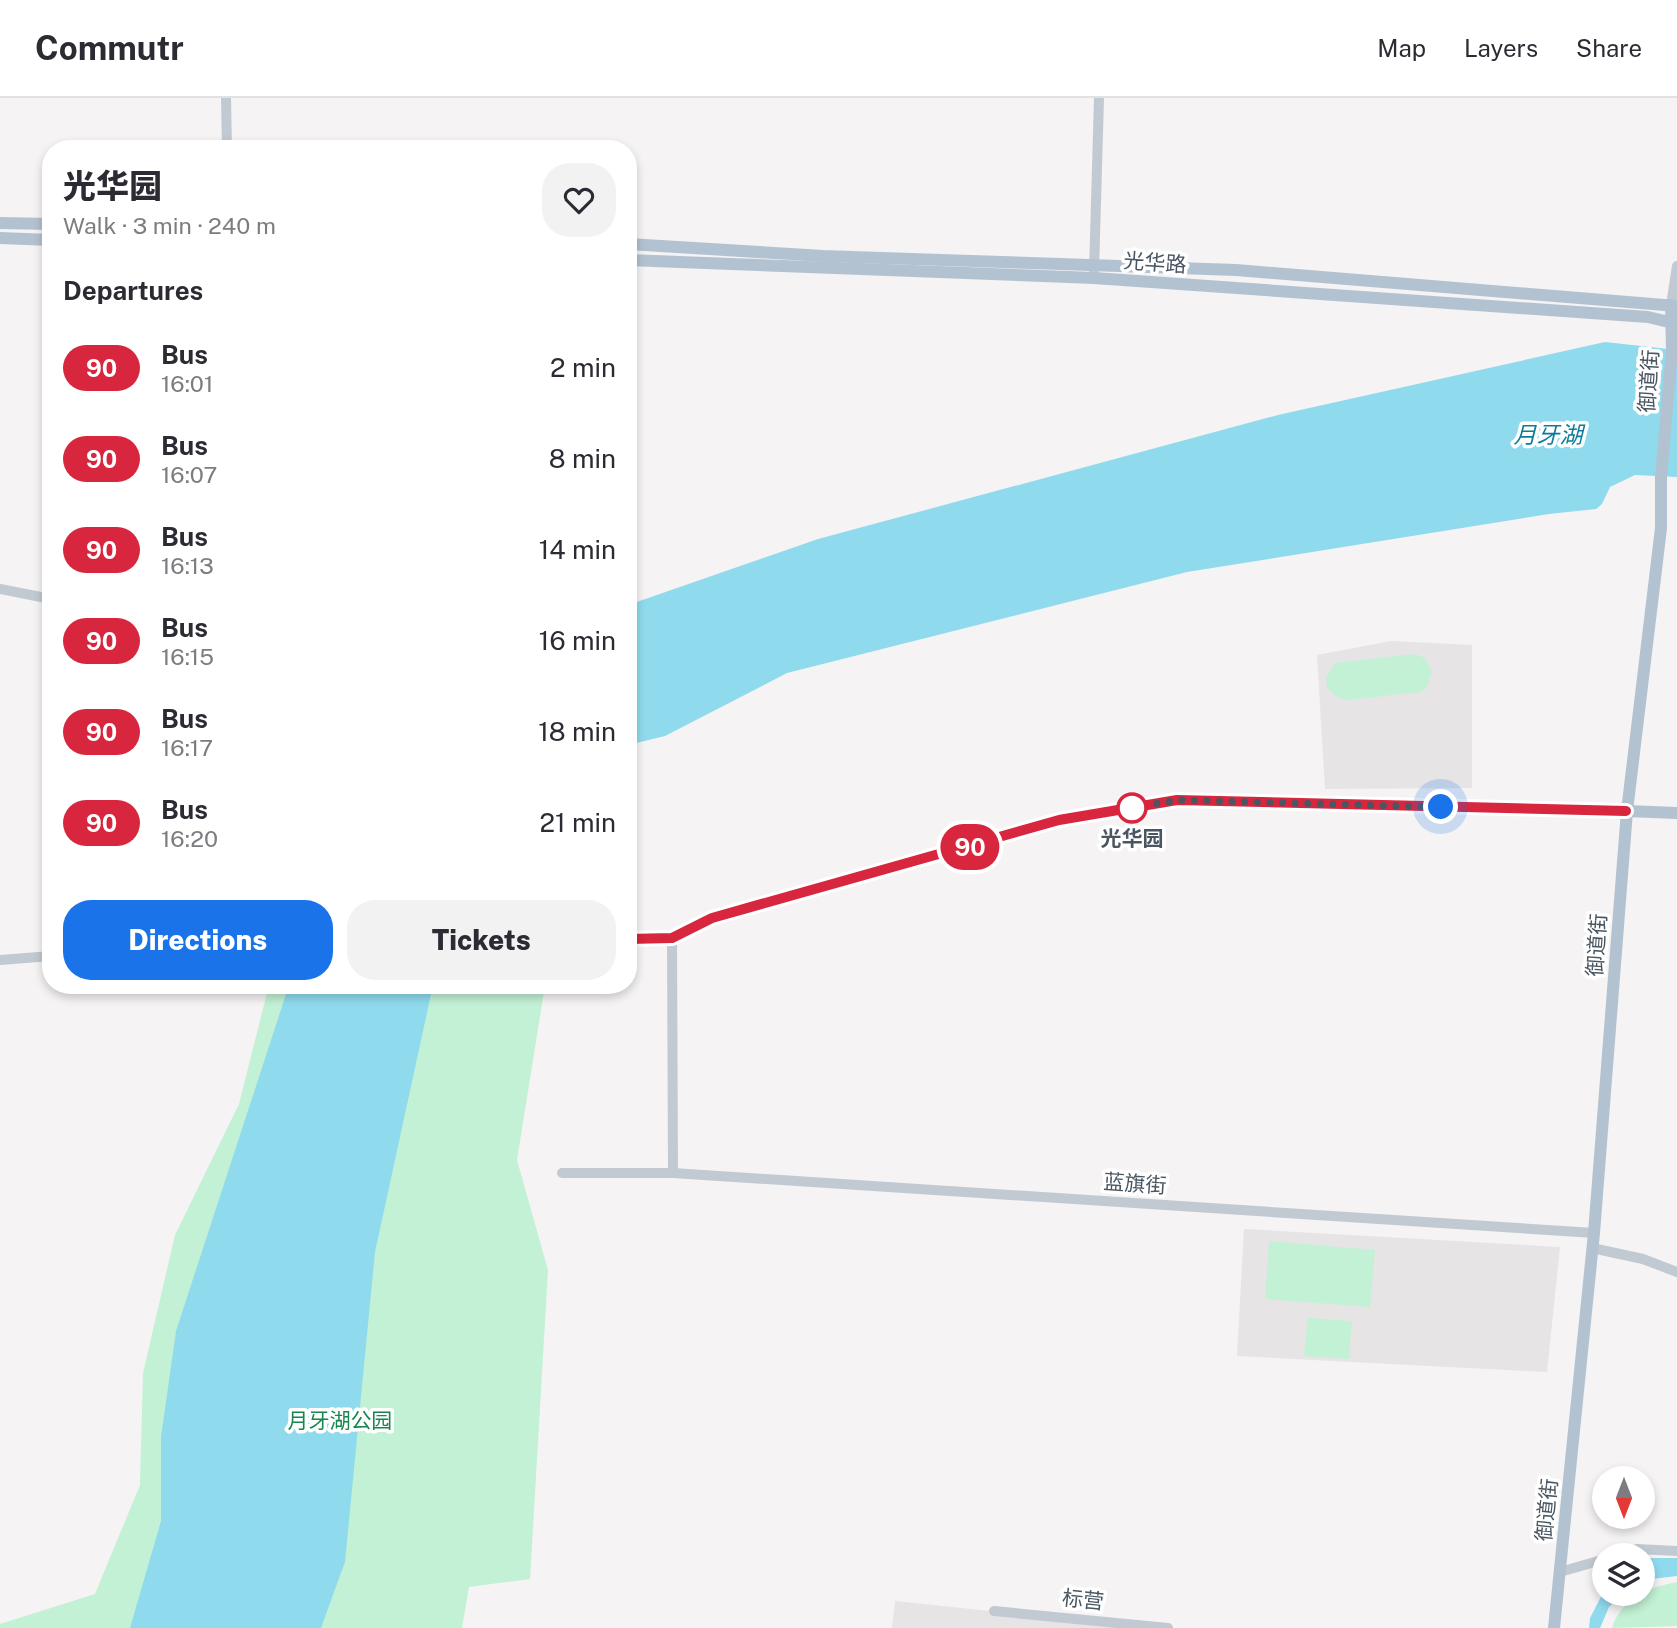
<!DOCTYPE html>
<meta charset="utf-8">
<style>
:root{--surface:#fff;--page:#f2f2f3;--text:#2b2b33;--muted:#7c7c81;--line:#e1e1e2;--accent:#1a73e8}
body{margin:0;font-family:"Public Sans","Noto Sans SC",sans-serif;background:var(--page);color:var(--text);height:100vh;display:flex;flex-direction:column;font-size:26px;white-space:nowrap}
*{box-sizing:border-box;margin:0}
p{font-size:23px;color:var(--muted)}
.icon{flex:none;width:38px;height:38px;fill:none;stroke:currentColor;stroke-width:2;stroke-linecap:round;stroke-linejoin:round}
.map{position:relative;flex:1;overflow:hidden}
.side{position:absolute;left:42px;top:42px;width:595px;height:854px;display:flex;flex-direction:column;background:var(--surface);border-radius:28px;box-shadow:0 4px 10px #0003}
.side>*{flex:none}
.badge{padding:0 14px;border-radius:23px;font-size:24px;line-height:46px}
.needle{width:46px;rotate:180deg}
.fabs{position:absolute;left:1592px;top:1368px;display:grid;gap:14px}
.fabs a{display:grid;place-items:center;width:63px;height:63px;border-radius:50%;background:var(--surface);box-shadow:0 4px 10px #0003;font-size:35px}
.you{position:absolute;width:35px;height:35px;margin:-18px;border:5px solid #fff;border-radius:50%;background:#1a73e8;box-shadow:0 0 0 10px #1a73e833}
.map>.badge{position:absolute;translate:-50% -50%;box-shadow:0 0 0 4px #fff}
h2{padding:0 21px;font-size:26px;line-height:63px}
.round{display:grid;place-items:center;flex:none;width:74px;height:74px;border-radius:28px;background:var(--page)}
.overview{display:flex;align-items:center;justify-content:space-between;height:119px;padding:0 21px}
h1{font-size:33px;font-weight:800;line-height:52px}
.action{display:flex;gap:14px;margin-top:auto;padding:14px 21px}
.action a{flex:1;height:80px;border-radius:28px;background:var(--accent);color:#fff;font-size:28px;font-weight:800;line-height:80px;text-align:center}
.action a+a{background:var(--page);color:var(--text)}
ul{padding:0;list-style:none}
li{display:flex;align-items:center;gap:21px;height:91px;padding:0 21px}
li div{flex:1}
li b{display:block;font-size:26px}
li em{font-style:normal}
li .badge{min-width:77px;font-weight:700;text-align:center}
header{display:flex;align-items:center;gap:42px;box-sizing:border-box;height:98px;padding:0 35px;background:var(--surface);border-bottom:2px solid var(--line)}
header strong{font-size:33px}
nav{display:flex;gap:38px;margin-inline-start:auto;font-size:24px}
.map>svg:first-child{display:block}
.education{fill:#e6e4e5}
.green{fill:#c3f1d5}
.water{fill:#90daee}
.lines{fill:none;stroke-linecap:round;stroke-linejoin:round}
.minor{stroke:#c1cad2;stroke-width:10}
.major{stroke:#b3c2d1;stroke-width:12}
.line-casing{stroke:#fff;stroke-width:16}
.line{stroke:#d7263d;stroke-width:10}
.walk{stroke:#4a5661;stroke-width:7;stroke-dasharray:0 12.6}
.stop-dot{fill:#fff;stroke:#d7263d;stroke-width:3.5}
.labels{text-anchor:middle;stroke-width:7;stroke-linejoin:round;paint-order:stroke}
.street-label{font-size:21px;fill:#4a5661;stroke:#fff}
.stop-label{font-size:21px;font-weight:bold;fill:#4a5661;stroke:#fff}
.park-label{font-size:21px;fill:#17864f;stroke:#fff}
.water-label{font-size:23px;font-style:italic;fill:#0c7c9b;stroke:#fff}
</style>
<header>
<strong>Commutr</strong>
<nav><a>Map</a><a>Layers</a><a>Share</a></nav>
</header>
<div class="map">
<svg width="1677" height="1530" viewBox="0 0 1677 1530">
<rect width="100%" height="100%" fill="#f5f3f3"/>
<g class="education">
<polygon points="1391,543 1472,547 1472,690 1325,691 1317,557"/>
<polygon points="1244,1131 1560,1149 1547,1274 1237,1258"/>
<polygon points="895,1503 1152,1530 892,1530"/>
</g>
<g class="green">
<polygon points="1415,556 1425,560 1432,573 1427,590 1419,594 1348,602 1337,599 1327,590 1326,580 1335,565"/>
<polygon points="269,887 545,887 517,1062 548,1172 530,1481 469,1489 462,1530 0,1530 0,1526 95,1496 140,1387 143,1275 175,1137 239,1006"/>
<polygon points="1269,1143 1375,1152 1370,1209 1265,1201"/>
<polygon points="1308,1220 1352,1223 1349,1261 1304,1258"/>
<path d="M1677 1484V1528L1612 1530C1621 1500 1650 1489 1677 1484Z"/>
</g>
<g class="water">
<polygon points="1605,244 1677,252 1677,379 1635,377 1610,389 1602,406 1596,411 1549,416 1187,474 787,575 665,638 628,647 628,507 818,441 1278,317"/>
<polygon points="289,887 433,887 375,1154 345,1464 321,1530 130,1530 161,1423 161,1339 176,1233"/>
<polygon points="1643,1460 1677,1460 1677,1478 1643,1482"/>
<polygon points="1605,1491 1605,1496 1623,1496 1609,1509 1600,1530 1589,1530 1590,1520"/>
</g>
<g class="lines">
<g class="minor">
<polyline points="226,0 227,51"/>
<polyline points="1094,174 1099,0"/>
<polyline points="1671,207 1677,168"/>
<polyline points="0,491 51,501"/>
<polyline points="672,840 673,1075"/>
<polyline points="628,841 672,840 712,820 1059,722 1177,703 1632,713"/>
<polyline points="0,862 51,858"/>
<polyline points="562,1075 673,1075 1594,1135"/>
<polyline points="1592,1150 1643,1161 1677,1174"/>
<polyline points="1615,1458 1637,1451 1677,1453"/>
<polyline points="1560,1474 1605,1461"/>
<polyline points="994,1513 1168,1530"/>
</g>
<g class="major">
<polyline points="0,125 51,126"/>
<polyline points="0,140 51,142"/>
<polyline points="628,146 823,158 1236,172 1677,208"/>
<polyline points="628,162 1094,180 1648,219 1677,226"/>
<polyline points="1627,707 1627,713 1677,715"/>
<polyline points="1554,1530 1594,1135 1627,713 1661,430 1661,379 1672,251 1671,207"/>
</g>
</g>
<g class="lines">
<g class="line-casing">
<polyline id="line" points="628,841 672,840 712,820 1059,722 1177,702 1626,713"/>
</g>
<use href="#line" class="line"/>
<polyline class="walk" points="1132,710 1177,702 1441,709"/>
</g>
<circle class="stop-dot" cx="1132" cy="710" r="14"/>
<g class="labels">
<g class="street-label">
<text transform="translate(1155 165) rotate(4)" y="7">光华路</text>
<text transform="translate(1649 283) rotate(-86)" y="7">御道街</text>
<text transform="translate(1597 847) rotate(-86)" y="7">御道街</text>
<text transform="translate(1135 1086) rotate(4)" y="7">蓝旗街</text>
<text transform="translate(1547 1412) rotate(-84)" y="7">御道街</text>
<text transform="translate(1083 1502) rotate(6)" y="7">标营</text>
</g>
<g class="stop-label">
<text x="1132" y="748">光华园</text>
</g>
<g class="park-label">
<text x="340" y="1330">月牙湖公园</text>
</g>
<g class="water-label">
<text x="1548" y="345">月牙湖</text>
</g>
</g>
</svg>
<div class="fabs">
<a><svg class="needle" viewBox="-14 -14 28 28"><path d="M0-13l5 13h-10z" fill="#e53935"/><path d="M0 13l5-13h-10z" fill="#7c7c81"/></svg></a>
<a><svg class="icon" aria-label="layers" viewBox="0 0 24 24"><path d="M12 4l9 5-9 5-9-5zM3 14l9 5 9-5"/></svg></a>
</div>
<div class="you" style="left:1441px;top:709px"></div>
<b class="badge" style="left:970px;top:749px;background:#d7263d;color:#fff">90</b>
<section class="side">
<div class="overview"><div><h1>光华园</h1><p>Walk · 3 min · 240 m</p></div><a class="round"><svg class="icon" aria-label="heart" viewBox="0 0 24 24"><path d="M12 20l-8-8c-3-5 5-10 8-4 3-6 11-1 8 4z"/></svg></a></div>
<h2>Departures</h2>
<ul>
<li><span class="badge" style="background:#d7263d;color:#fff">90</span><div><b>Bus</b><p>16:01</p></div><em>2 min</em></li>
<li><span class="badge" style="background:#d7263d;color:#fff">90</span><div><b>Bus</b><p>16:07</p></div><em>8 min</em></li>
<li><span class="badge" style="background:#d7263d;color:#fff">90</span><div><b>Bus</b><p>16:13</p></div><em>14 min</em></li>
<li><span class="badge" style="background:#d7263d;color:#fff">90</span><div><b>Bus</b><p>16:15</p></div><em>16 min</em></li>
<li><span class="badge" style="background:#d7263d;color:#fff">90</span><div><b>Bus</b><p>16:17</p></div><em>18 min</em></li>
<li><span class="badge" style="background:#d7263d;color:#fff">90</span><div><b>Bus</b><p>16:20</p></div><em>21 min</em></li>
</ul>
<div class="action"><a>Directions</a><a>Tickets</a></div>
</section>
</div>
